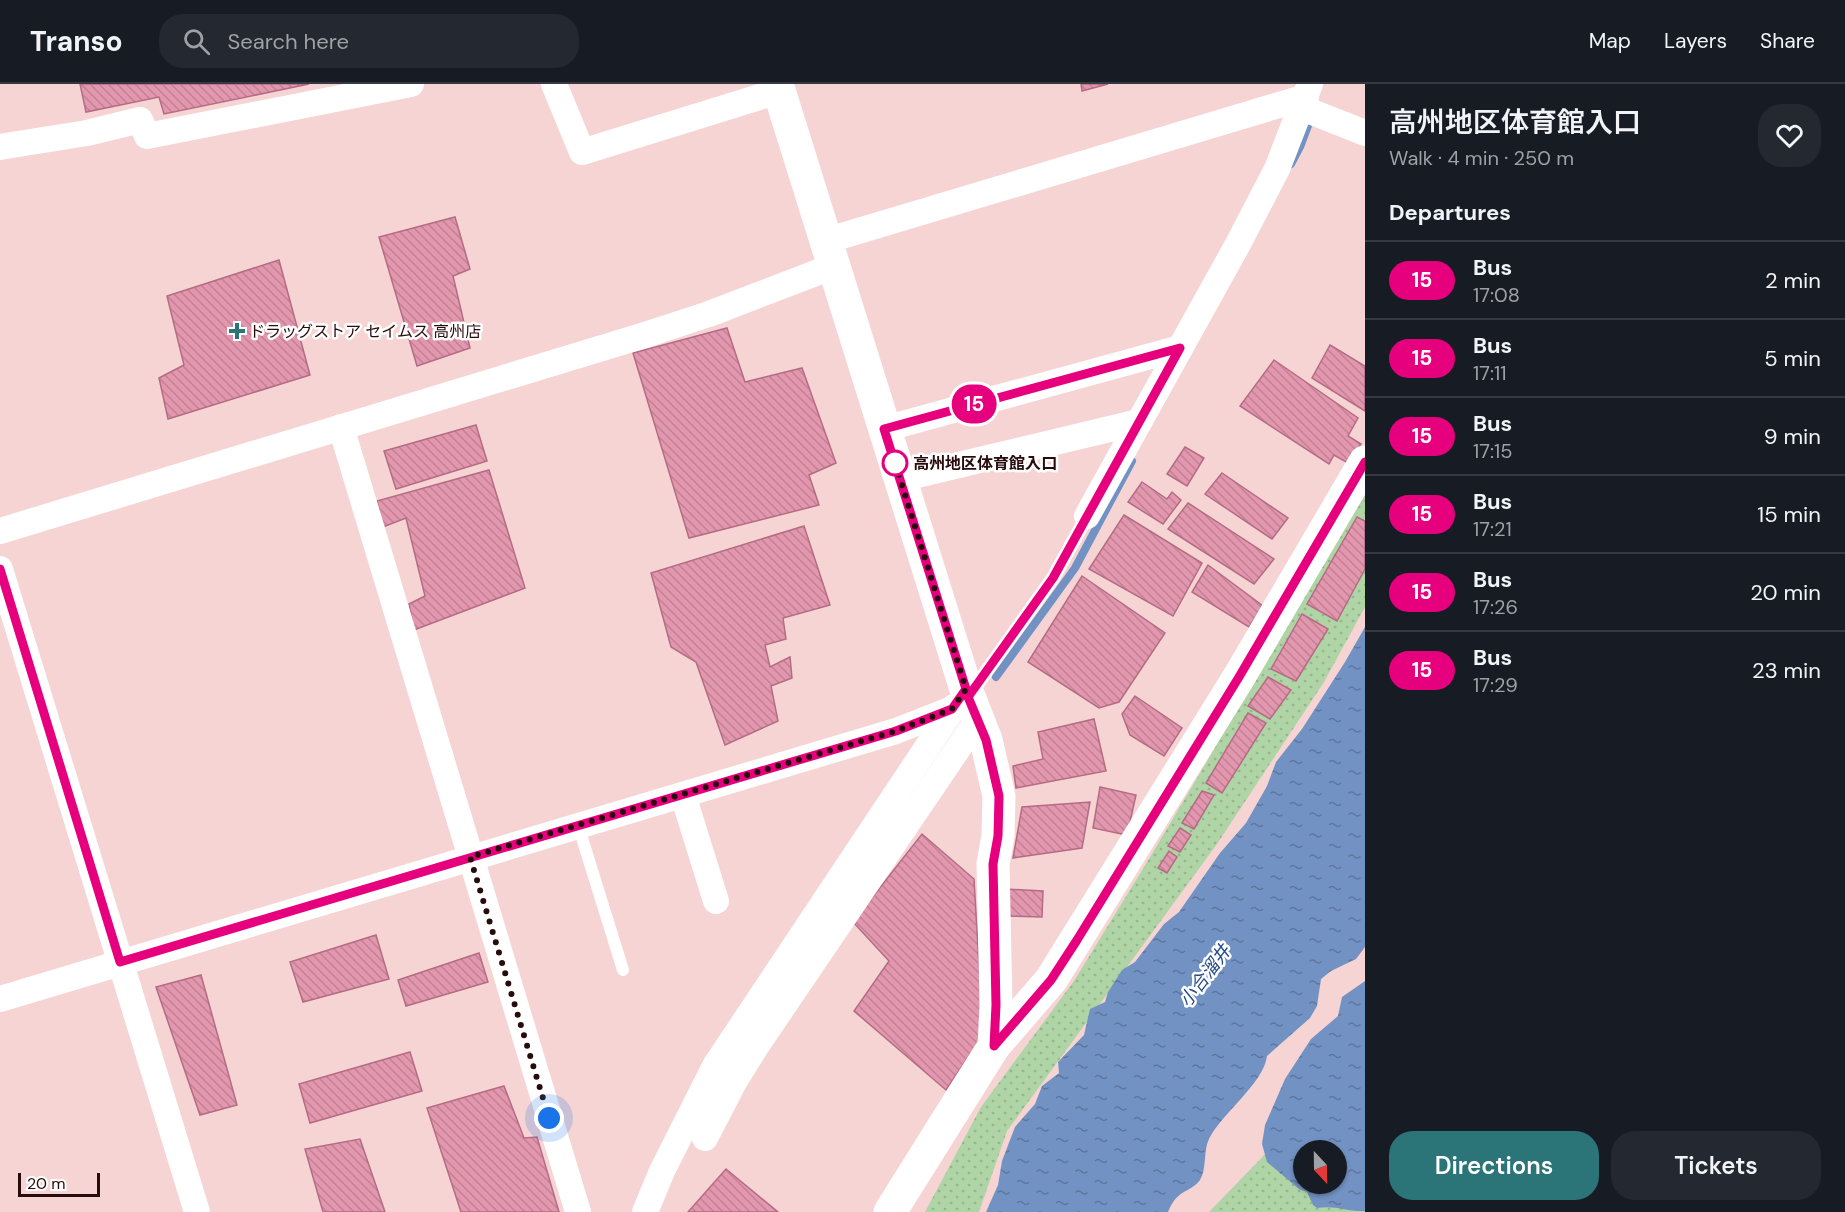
<!DOCTYPE html>
<meta charset="utf-8">
<style>
:root{--surface:#171b24;--page:#242831;--text:#f1f3f6;--muted:#9ea1a6;--line:#363941;--accent:#2b7578}
body{margin:0;font-family:"DM Sans","Noto Sans JP",sans-serif;background:var(--page);color:var(--text);height:100vh;display:flex;flex-direction:column;font-size:22px;white-space:nowrap}
*{box-sizing:border-box;margin:0}
p{font-size:20px;color:var(--muted)}
.icon{flex:none;width:33px;height:33px;fill:none;stroke:currentColor;stroke-width:2;stroke-linecap:round;stroke-linejoin:round}
.map{position:relative;flex:1;overflow:hidden}
.side{display:flex;flex-direction:column;background:var(--surface);width:480px}
.side>*{flex:none}
.badge{padding:0 12px;border-radius:20px;font-size:21px;line-height:39px}
.needle{width:39px;rotate:158deg}
.fabs{position:absolute;left:1293px;top:1056px;display:grid;gap:12px}
.fabs a{display:grid;place-items:center;width:54px;height:54px;border-radius:50%;background:var(--surface);box-shadow:0 2px 4px #0004;font-size:30px}
.scale{position:absolute;left:18px;bottom:15px;width:82px;box-sizing:border-box;padding-left:6px;border:3px solid #280b0d;border-top:0;font-size:16px;line-height:21px;white-space:nowrap;color:#280b0d;-webkit-text-stroke:4px #fefefe;paint-order:stroke}
.you{position:absolute;width:30px;height:30px;margin:-15px;border:4px solid #fff;border-radius:50%;background:#1a73e8;box-shadow:0 0 0 9px #1a73e833}
.map>.badge{position:absolute;translate:-50% -50%;box-shadow:0 0 0 3px #fff}
h2{padding:0 24px;font-size:22px;line-height:54px}
.round{display:grid;place-items:center;flex:none;width:63px;height:63px;border-radius:24px;background:var(--page)}
.head{display:flex;align-items:center;justify-content:space-between;height:102px;padding:0 24px}
h1{font-size:28px;font-weight:600;line-height:45px}
.button{display:flex;gap:12px;margin-top:auto;padding:12px 24px}
.button a{flex:1;height:69px;border-radius:24px;background:var(--accent);color:#fff;font-size:24px;font-weight:600;line-height:69px;text-align:center}
.button a+a{background:var(--page);color:var(--text)}
ul{padding:0;list-style:none}
li{display:flex;align-items:center;gap:18px;height:78px;padding:0 24px;border-top:2px solid var(--line)}
li div{flex:1}
li b{display:block;font-size:22px}
li em{font-style:normal}
li .badge{min-width:66px;font-weight:700;text-align:center}
header{display:flex;align-items:center;gap:36px;box-sizing:border-box;height:84px;padding:0 30px;background:var(--surface);border-bottom:2px solid var(--line)}
header strong{font-size:28px}
nav{display:flex;gap:33px;margin-inline-start:auto;font-size:21px}
.search{width:420px;height:54px;background:var(--page);display:flex;align-items:center;gap:15px;box-sizing:border-box;padding:0 21px;border-radius:24px;color:var(--muted);font-size:22px}
main{display:flex;flex:1;min-height:0}
.map>svg:first-child{display:block}
.grass{fill:url(#grass-dots);fill-rule:evenodd}
.water{fill:url(#water-ripples);fill-rule:evenodd}
.lines{fill:none;stroke-linecap:round;stroke-linejoin:round}
.stream{stroke:#7292c3;stroke-width:8}
.building{fill:url(#building-back-hatch);stroke:#b46c84;stroke-width:1.5}
.lane{stroke:#fff;stroke-width:12}
.street{stroke:#fff;stroke-width:26}
.secondary{stroke:#fff;stroke-width:33}
.line-casing{stroke:#fff;stroke-width:14}
.line{stroke:#e6007e;stroke-width:9}
.walk{stroke:#280b0d;stroke-width:6;stroke-dasharray:0 10.8}
.poi-dot{fill:#2b7578;stroke:#fefefe;stroke-width:2}
.stop-dot{fill:#fff;stroke:#e6007e;stroke-width:3}
.labels{text-anchor:middle;stroke-width:5;stroke-linejoin:round;paint-order:stroke}
.poi-label{font-size:16px;fill:#280b0d;stroke:#fefefe;text-anchor:start}
.stop-label{font-size:16px;font-weight:bold;fill:#280b0d;stroke:#fefefe;text-anchor:start}
.water-label{font-size:18px;font-style:italic;fill:#244b88;stroke:#fefefe}
</style>
<header>
<strong>Transo</strong>
<div class="search"><svg class="icon" aria-label="search" viewBox="0 0 24 24"><circle cx="10" cy="10" r="6"/><path d="M15 15l6 6"/></svg>Search here</div>
<nav><a>Map</a><a>Layers</a><a>Share</a></nav>
</header>
<main>
<div class="map">
<svg width="1365" height="1128" viewBox="0 0 1365 1128">
<defs>
<pattern id="grass-dots" width="8" height="8" patternUnits="userSpaceOnUse" patternTransform="scale(1.5)"><rect width="8" height="8" fill="#afd4a5"/><path d="M2 2h.1M6 6h.1" fill="none" stroke="#97b58d" stroke-width="1.8" stroke-linecap="round"/></pattern>
<pattern id="water-ripples" width="26" height="14" patternUnits="userSpaceOnUse" patternTransform="scale(1.5)"><rect width="26" height="14" fill="#7292c3"/><path d="M2 4q2-2 4 0t4 0M15 11q2-2 4 0t4 0" fill="none" stroke="#5e759d"/></pattern>
<pattern id="building-back-hatch" width="6" height="6" patternUnits="userSpaceOnUse" patternTransform="scale(1.5)"><rect width="6" height="6" fill="#e297af"/><path d="M-1 5l2 2M0 0l6 6M5-1l2 2" fill="none" stroke="#c28195"/></pattern>
</defs>
<rect width="100%" height="100%" fill="#f6d4d3"/>
<g class="grass">
<polygon points="1365,411 1365,523 1324,598 1217,760 1007,1047 979,1128 925,1128 981,1023 1074,897 1149,775"/>
<path d="M1365 967V1128H1209ZM1304 1066H1336V1100H1304Z"/>
</g>
<g class="water">
<path d="M1365 543V863L1356 875 1331 887 1321 895 1317 922 1310 934 1267 972C1264 999 1222 1029 1209 1055 1203 1067 1207 1085 1200 1096 1189 1110 1178 1104 1168 1128H986L998 1101 1002 1077 1015 1043 1035 1020 1042 1002 1059 989 1058 978 1084 951 1090 925 1105 918 1108 908 1122 886 1135 878 1164 840 1179 828 1220 769 1246 739 1267 702 1276 678 1302 645 1345 578Z"/>
<path d="M1365 897V1127C1348 1128 1336 1121 1317 1124L1313 1121 1307 1108 1299 1105 1267 1078 1262 1060 1265 1041 1285 995 1311 955 1338 932 1342 913ZM1336 1066V1100H1304V1066Z"/>
</g>
<g class="lines">
<g class="stream">
<polyline points="1291,80 1300,63 1312,31"/>
<polyline points="996,593 1075,484 1132,377"/>
</g>
</g>
<g class="building">
<polygon points="80,0 309,0 164,30 159,13 86,28"/>
<polygon points="1081,0 1108,0 1082,7"/>
<polygon points="455,133 470,185 453,192 470,264 417,282 379,153"/>
<polygon points="279,176 310,291 168,335 159,294 184,281 167,212"/>
<polygon points="727,244 745,298 802,284 836,379 809,391 819,421 689,454 633,269"/>
<polygon points="1330,261 1365,282 1365,327 1312,294"/>
<polygon points="1274,276 1358,334 1348,352 1361,360 1348,379 1334,371 1329,380 1240,322"/>
<polygon points="476,341 487,377 396,405 384,367"/>
<polygon points="1185,363 1204,374 1187,402 1167,390"/>
<polygon points="489,386 525,504 414,546 409,520 425,512 406,434 383,443 377,417"/>
<polygon points="1222,389 1288,434 1272,455 1205,410"/>
<polygon points="1142,398 1167,415 1172,408 1181,416 1163,440 1128,418"/>
<polygon points="1188,419 1274,475 1254,500 1168,445"/>
<polygon points="1124,431 1202,479 1173,532 1089,485"/>
<polygon points="1357,433 1365,437 1365,485 1337,537 1307,520"/>
<polygon points="804,442 830,521 783,534 786,555 765,561 770,583 790,573 792,594 771,602 778,637 725,661 696,578 671,563 651,489"/>
<polygon points="1208,481 1263,522 1249,543 1192,508"/>
<polygon points="1082,492 1165,549 1119,618 1099,624 1028,578"/>
<polygon points="1302,530 1328,545 1296,597 1271,585"/>
<polygon points="1268,593 1291,606 1270,635 1248,622"/>
<polygon points="1135,612 1182,644 1164,672 1130,651 1122,630"/>
<polygon points="1248,629 1266,639 1222,709 1206,699"/>
<polygon points="1094,635 1106,687 1016,704 1013,682 1043,675 1038,648"/>
<polygon points="1100,703 1136,711 1127,751 1093,744"/>
<polygon points="1202,707 1214,711 1194,745 1182,739"/>
<polygon points="1090,718 1082,764 1013,774 1022,723"/>
<polygon points="1180,744 1191,751 1180,768 1168,762"/>
<polygon points="922,750 974,795 983,951 946,1006 854,927 889,877 853,838"/>
<polygon points="1169,767 1177,773 1167,789 1158,784"/>
<polygon points="1006,805 1043,807 1042,833 1006,832"/>
<polygon points="376,851 389,895 303,918 290,878"/>
<polygon points="479,869 488,898 406,922 398,896"/>
<polygon points="201,891 237,1021 200,1031 156,903"/>
<polygon points="410,968 422,1007 310,1039 299,1000"/>
<polygon points="504,1002 524,1054 537,1053 559,1128 461,1128 427,1024"/>
<polygon points="360,1055 385,1128 323,1128 305,1065"/>
<polygon points="726,1085 778,1128 688,1128"/>
</g>
<g class="lines">
<g class="lane">
<polyline points="971,609 1053,494 1087,432"/>
<polyline points="578,741 623,886"/>
</g>
<g class="street">
<polyline points="554,0 582,68 779,7"/>
<polyline points="1302,24 1365,49"/>
<polyline points="0,63 87,49 140,36 147,52 411,0"/>
<polyline points="825,157 1306,13"/>
<polyline points="341,343 578,1128"/>
<polyline points="884,345 1180,264"/>
<polyline points="900,395 1139,338"/>
<polyline points="1087,432 1238,160 1277,85 1310,0"/>
<polyline points="0,447 645,251 709,230 834,182"/>
<polyline points="0,485 197,1128"/>
<polyline points="683,711 716,817"/>
<polyline points="0,915 896,647 952,625"/>
<polyline points="705,1054 734,998 757,961 978,635"/>
<polyline points="645,1128 662,1087 715,982 954,623"/>
</g>
<g class="secondary">
<polyline points="777,0 966,605 986,656 999,712 998,752 993,780 996,921 994,962 890,1128"/>
<polyline points="994,962 1051,896 1239,593 1365,378"/>
</g>
</g>
<g class="lines">
<g class="line-casing">
<polyline id="line" points="0,485 120,878 896,647 952,625 966,605 884,345 1180,264 1053,494 968,613 986,656 999,712 998,752 993,780 996,921 994,962 1051,896 1077,856 1239,593 1365,378"/>
</g>
<use href="#line" class="line"/>
<polyline class="walk" points="549,1034 470,773 896,647 952,625 966,605 895,379"/>
</g>
<path class="poi-dot" d="M234 238h6v6h6v6h-6v6h-6v-6h-6v-6h6z"/>
<circle class="stop-dot" cx="895" cy="379" r="12"/>
<g class="labels">
<g class="poi-label">
<text x="249" y="253">ドラッグストア セイムス 高州店</text>
</g>
<g class="stop-label">
<text x="913" y="385">高州地区体育館入口</text>
</g>
<g class="water-label">
<text transform="translate(1205 892) rotate(-53)" y="6">小合溜井</text>
</g>
</g>
</svg>
<div class="fabs">
<a><svg class="needle" viewBox="-14 -14 28 28"><path d="M0-13l5 13h-10z" fill="#e53935"/><path d="M0 13l5-13h-10z" fill="#9ea1a6"/></svg></a>
</div>
<div class="scale">20 m</div>
<div class="you" style="left:549px;top:1034px"></div>
<b class="badge" style="left:974px;top:320px;background:#e6007e;color:#fff">15</b>
</div>
<section class="side">
<div class="head"><div><h1>高州地区体育館入口</h1><p>Walk · 4 min · 250 m</p></div><a class="round"><svg class="icon" aria-label="heart" viewBox="0 0 24 24"><path d="M12 20l-8-8c-3-5 5-10 8-4 3-6 11-1 8 4z"/></svg></a></div>
<h2>Departures</h2>
<ul>
<li><span class="badge" style="background:#e6007e;color:#fff">15</span><div><b>Bus</b><p>17:08</p></div><em>2 min</em></li>
<li><span class="badge" style="background:#e6007e;color:#fff">15</span><div><b>Bus</b><p>17:11</p></div><em>5 min</em></li>
<li><span class="badge" style="background:#e6007e;color:#fff">15</span><div><b>Bus</b><p>17:15</p></div><em>9 min</em></li>
<li><span class="badge" style="background:#e6007e;color:#fff">15</span><div><b>Bus</b><p>17:21</p></div><em>15 min</em></li>
<li><span class="badge" style="background:#e6007e;color:#fff">15</span><div><b>Bus</b><p>17:26</p></div><em>20 min</em></li>
<li><span class="badge" style="background:#e6007e;color:#fff">15</span><div><b>Bus</b><p>17:29</p></div><em>23 min</em></li>
</ul>
<div class="button"><a>Directions</a><a>Tickets</a></div>
</section>
</main>
